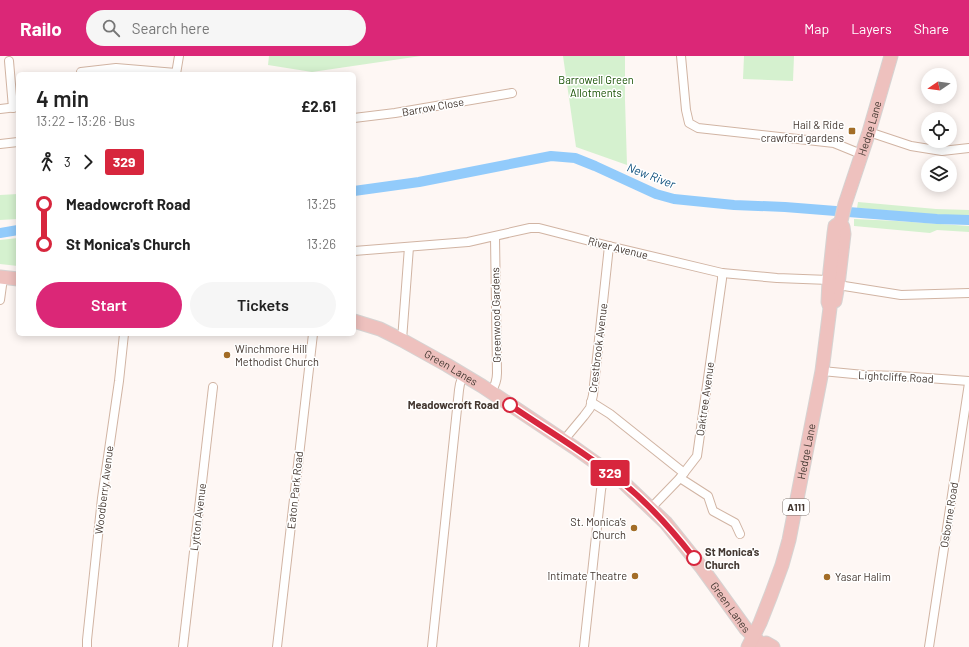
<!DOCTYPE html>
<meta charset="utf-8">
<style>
:root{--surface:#fff;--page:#f6f6f6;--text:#222;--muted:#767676;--accent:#db2777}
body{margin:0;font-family:Barlow,sans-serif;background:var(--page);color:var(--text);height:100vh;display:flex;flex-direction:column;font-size:15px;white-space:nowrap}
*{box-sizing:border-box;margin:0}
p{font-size:13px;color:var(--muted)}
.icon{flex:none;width:22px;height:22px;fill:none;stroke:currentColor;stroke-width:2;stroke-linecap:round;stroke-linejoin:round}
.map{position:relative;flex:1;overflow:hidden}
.drawer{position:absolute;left:16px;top:16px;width:340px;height:264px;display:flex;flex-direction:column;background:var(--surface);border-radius:6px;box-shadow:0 2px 10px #0003}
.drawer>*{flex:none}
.badge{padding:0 8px;border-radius:3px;font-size:14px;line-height:26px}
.needle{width:26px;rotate:257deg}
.controls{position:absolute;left:921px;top:12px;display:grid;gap:8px}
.controls a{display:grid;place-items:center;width:36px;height:36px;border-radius:50%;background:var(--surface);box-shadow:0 2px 10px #0003;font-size:20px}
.map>.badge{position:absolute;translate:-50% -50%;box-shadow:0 0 0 2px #fff}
.legs{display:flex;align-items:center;gap:6px;height:44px;padding:0 20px;font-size:13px}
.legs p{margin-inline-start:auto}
.head{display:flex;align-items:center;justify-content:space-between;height:68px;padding:0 20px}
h1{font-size:22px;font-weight:600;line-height:30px}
.primary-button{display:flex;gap:8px;margin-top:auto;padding:8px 20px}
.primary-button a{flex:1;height:46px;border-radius:24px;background:var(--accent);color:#fff;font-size:16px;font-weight:600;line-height:46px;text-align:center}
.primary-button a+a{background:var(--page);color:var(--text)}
ul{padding:0 20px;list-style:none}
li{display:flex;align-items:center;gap:14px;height:40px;font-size:15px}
li i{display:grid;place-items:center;width:6px;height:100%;margin:0 5px;background:currentColor}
li i::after{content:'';width:10px;height:10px;margin:-5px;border:3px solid;border-radius:50%;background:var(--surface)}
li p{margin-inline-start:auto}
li:first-child i{background:linear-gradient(#0000 50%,currentColor 0)}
li:last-child i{background:linear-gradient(currentColor 50%,#0000 0)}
header{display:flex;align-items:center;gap:24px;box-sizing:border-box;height:56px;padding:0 20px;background:var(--accent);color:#fff}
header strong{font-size:19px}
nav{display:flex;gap:22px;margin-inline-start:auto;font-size:14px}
.search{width:280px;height:36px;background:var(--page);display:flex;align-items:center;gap:10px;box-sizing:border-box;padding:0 14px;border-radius:22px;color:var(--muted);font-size:15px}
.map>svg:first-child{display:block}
.green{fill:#d5f1cf}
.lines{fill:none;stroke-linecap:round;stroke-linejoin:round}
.canal{stroke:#92cbfb;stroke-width:10}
.street-casing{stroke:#d1b4a3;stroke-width:10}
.primary-casing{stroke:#d6d3d2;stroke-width:15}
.street{stroke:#fff;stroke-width:8}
.primary{stroke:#eec1be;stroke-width:13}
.line-1-casing{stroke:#fff;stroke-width:9}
.line-1{stroke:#d7263d;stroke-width:6}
.poi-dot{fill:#a36d27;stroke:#fff;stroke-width:1.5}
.stop-1-dot{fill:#fff;stroke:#d7263d;stroke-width:2}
.labels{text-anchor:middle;stroke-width:3;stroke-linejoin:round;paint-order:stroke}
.shield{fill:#fff;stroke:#7c746f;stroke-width:1}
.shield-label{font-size:10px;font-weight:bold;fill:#443831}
.park-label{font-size:11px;fill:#165001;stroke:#fff}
.street-label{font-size:11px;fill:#443831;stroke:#fff}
.poi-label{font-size:11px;fill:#443831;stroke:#fff;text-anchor:end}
.stop-label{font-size:11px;font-weight:bold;fill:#443831;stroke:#fff;text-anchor:end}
.water-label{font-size:12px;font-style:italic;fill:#10517e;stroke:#fff}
</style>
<header>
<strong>Railo</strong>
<div class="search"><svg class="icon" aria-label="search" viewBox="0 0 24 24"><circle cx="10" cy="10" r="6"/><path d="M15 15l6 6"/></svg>Search here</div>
<nav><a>Map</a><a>Layers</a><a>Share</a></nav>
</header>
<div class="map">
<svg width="969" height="591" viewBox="0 0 969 591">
<rect width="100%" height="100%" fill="#fef7f4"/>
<g class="green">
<polygon points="269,0 421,0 312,16 268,9"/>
<polygon points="563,0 625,0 625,44 627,109 576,91"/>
<polygon points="744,0 794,0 793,25 743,23"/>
<polygon points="18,138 18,163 0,164 0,139"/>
<polygon points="858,146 936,153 969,154 969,161 963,161 857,152"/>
<polygon points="854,163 897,165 969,170 969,176 937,174 930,177 854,170"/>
<polygon points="18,182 18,210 0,208 0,184"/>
</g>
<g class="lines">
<g class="canal">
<polyline points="354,135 419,126 551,100 575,102 595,110 656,138 674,143 734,149 785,151 937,163 969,164"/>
<polyline points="0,177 18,174"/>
</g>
<g class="street-casing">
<g id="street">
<polyline points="681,0 686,54 689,67 698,72 834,87 861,98"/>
<polyline points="9,5 13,52"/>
<polyline points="81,16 116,12 176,17"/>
<polyline points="176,18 179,0"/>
<polyline points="0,53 17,51"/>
<polyline points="354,62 395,57 512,37"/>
<polyline points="869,76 911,90 942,95 969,92"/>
<polyline points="0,88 18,86"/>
<polyline points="354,195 468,186 530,172 539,172 609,190 722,217 777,222 829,224"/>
<polyline points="838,229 901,239 969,237"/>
<polyline points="0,244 3,222"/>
<polyline points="402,284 409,191"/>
<polyline points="822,315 864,319 900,320 969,325"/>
<path d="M491 336C495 330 497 325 497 317L495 181"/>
<polyline points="591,346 610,358 684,417"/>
<polyline points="564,384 584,360 590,352 593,339 609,190"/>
<polyline points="680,422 708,440 713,455 735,467 740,478"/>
<polyline points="651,452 680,422 697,400 722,223 722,217"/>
<polyline points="87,591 87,584 102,442 119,325 124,278"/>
<polyline points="183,591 213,331"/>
<polyline points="277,591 313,278"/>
<polyline points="432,591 459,334 460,328 463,319"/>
<polyline points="584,591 601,434 603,423 606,414"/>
<polyline points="929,591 969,327"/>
</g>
</g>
<g class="primary-casing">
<g id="primary">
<polyline points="0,221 18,223"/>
<path id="s1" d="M835 245 838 229 844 178 843 171 840 167 841 165 845 148 869 76 891 0"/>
<path id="s2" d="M354 265 380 273 402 284 447 309 482 330 575 392 624 427 666 467 702 512 746 573 761 588V591"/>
<polyline points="761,588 766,587 773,591"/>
<path id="s3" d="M748 591 760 567 771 539 782 509 789 484 822 315 830 252 828 246 829 224 834 177 835 170 840 167"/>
</g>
</g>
<use href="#street" class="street"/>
<use href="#primary" class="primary"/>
</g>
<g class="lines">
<g class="line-1-casing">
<path id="line-1" d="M510 349C548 375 588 398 623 427 650 449 673 475 694 502"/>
</g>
<use href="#line-1" class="line-1"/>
</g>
<g class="poi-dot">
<rect x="848" y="71" width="8" height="8" rx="2"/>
<circle cx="227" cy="299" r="4"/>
<circle cx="634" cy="472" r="4"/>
<circle cx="635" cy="520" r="4"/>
<circle cx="827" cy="521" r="4"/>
</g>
<g class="stop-1-dot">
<circle cx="510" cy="349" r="7"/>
<circle cx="694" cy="502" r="7"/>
</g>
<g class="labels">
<rect class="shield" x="783" y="443" width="26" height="16" rx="3"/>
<g class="shield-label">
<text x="796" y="455">A111</text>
</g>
<g class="park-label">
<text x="596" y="28">Barrowell Green<tspan x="596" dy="13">Allotments</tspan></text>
</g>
<g class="street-label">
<text transform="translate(433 51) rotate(-10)" y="4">Barrow Close</text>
<text dy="4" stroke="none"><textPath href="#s1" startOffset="179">Hedge Lane</textPath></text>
<text transform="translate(618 192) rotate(14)" y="4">River Avenue</text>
<text transform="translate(496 259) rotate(-91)" y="4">Greenwood Gardens</text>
<text transform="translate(598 292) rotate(-83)" y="4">Crestbrook Avenue</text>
<text dy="4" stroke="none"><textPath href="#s2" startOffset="108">Green Lanes</textPath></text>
<text transform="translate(896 321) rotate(3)" y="4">Lightcliffe Road</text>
<text transform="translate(705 343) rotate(-82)" y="4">Oaktree Avenue</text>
<text dy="4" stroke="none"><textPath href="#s3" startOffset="205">Hedge Lane</textPath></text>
<text transform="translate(104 434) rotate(-83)" y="4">Woodberry Avenue</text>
<text transform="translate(295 434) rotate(-84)" y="4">Eaton Park Road</text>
<text transform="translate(949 459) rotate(-81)" y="4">Osborne Road</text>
<text transform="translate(198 461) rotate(-83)" y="4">Lytton Avenue</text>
<text dy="4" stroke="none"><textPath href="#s2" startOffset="480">Green Lanes</textPath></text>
</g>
<g class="poi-label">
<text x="844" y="73">Hail &amp; Ride<tspan x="844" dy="13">crawford gardens</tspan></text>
<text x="235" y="297" text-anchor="start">Winchmore Hill<tspan x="235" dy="13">Methodist Church</tspan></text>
<text x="626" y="470">St. Monica’s<tspan x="626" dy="13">Church</tspan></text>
<text x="627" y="524">Intimate Theatre</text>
<text x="835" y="525" text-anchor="start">Yasar Halim</text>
</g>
<g class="stop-label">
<text x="499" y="353">Meadowcroft Road</text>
<text x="705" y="500" text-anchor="start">St Monica's<tspan x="705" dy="13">Church</tspan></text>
</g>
<g class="water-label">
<text transform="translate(651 120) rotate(21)" y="4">New River</text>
</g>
</g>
</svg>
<div class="controls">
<a><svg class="needle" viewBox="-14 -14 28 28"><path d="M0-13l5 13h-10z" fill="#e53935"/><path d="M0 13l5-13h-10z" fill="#767676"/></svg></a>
<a><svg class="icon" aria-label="locate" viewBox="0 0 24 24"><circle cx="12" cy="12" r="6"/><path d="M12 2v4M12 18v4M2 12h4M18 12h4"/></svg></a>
<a><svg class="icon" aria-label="layers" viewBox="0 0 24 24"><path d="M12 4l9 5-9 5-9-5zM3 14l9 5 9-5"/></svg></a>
</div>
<b class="badge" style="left:610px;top:417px;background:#d7263d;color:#fff">329</b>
<section class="drawer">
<div class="head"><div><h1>4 min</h1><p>13:22 – 13:26 · Bus</p></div><b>£2.61</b></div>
<div class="legs"><svg class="icon" aria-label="walk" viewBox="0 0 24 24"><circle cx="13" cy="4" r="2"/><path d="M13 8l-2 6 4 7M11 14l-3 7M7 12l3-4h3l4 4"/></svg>3<svg class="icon" aria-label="forward" viewBox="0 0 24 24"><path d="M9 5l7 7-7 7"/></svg><b class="badge" style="background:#d7263d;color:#fff">329</b></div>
<ul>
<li><i style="color:#d7263d"></i><b>Meadowcroft Road</b><p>13:25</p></li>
<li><i style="color:#d7263d"></i><b>St Monica's Church</b><p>13:26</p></li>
</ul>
<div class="primary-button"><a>Start</a><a>Tickets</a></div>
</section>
</div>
